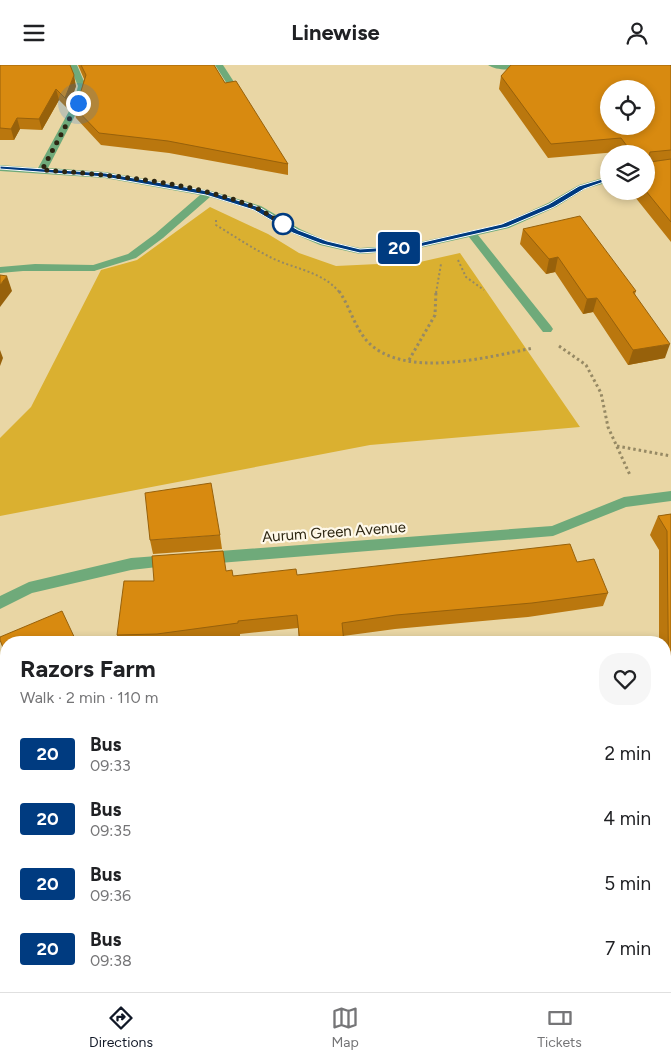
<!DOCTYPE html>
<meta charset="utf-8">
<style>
:root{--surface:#fff;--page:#f6f6f6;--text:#202124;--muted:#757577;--line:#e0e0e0;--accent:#111827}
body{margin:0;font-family:Figtree,sans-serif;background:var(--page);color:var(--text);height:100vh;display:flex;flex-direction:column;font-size:19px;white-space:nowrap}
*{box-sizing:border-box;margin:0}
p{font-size:16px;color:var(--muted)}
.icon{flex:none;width:28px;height:28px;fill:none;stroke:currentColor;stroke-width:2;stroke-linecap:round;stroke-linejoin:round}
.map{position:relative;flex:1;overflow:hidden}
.drawer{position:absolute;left:0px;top:571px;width:671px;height:356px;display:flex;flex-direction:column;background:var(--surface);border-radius:20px 20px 0 0;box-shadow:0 2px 8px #0003}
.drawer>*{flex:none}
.badge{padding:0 10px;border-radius:4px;font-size:18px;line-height:32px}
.controls{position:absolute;left:600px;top:15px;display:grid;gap:10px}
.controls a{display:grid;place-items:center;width:55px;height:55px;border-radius:50%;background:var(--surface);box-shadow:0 2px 8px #0003;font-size:25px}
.you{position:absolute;width:25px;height:25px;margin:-12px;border:4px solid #fff;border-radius:50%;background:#1a73e8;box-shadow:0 0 0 8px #1a73e833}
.map>.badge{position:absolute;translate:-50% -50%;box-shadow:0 0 0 2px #fff}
.round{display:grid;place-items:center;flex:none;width:52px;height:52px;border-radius:20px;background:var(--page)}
.head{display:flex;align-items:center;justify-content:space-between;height:85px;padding:0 20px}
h1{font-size:24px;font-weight:700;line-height:38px}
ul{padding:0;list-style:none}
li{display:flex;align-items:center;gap:15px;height:65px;padding:0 20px}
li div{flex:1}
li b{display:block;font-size:19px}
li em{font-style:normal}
li .badge{min-width:55px;font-weight:700;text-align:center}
header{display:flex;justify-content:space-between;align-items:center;height:65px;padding:0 20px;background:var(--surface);font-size:22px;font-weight:700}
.tabs{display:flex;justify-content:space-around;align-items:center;height:70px;border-top:1px solid var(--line);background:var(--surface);font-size:14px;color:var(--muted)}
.tabs a{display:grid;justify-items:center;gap:2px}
.tabs .on{color:var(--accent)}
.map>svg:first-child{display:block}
.green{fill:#dab030}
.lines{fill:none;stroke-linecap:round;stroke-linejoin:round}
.path-far1{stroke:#968964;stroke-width:2;stroke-dasharray:2 2.5;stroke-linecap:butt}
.path{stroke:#968964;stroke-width:3;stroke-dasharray:2.5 3;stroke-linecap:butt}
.service{fill:#6faa7a;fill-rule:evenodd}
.minor{fill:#6faa7a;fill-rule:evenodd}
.wall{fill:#ba770e}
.shaded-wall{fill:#97610b}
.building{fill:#d88a10;stroke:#97610b;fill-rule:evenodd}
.line{fill:#003b80;stroke:#fff}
.walk{stroke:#2d2612;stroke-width:5;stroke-dasharray:0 9}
.stop-dot{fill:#fff;stroke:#003b80;stroke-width:2.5}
.labels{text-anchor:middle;stroke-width:4.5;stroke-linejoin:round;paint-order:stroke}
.street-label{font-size:15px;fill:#2d2612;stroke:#fef8e9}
</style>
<header><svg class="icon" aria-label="menu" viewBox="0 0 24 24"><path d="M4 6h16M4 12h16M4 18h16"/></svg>Linewise<svg class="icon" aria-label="person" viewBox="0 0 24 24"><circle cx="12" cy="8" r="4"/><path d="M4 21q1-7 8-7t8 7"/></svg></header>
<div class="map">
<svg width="671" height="927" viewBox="0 0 671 927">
<rect width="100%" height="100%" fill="#e9d6a4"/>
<polygon class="green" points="210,142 268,169 299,188 336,201 420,197 460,188 580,362 370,380 0,451 0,373 31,342 101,205 137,195"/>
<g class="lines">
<g class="path-far1">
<path d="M216 155V160C234 171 252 183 270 192 293 204 323 206 340 228"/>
<polyline points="458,195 466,212 484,225"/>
<polyline points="436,228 441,199"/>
</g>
<g class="path">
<path d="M339 226C350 242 354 261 367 276 403 315 488 292 533 283"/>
<polyline points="559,281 586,300 601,328 608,362 630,410"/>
<polyline points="409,295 435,250 436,226"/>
<polyline points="617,381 671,391"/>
</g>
<polygon class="service" points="35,199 94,200 99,203 94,206 23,206 0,208 0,202"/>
<g class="minor">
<polygon points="69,0 77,0 86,21 82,37 48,103 105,107 211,126 261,141 300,164 327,176 360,183 406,180 502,159 548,138 579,120 609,111 609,117 585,124 556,142 509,163 478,170 551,261 553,264 551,267 543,267 469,172 406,186 360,189 320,180 292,168 253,145 210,132 163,173 136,193 94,206 89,203 90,201 128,189 155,169 200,130 105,113 0,106 0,100 38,103 74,37 78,21"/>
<polygon points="215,0 223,0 236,20 235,22 229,22"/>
<path d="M488 0H525C516 6 497 6 488 0Z"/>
<polygon points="671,426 671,436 626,442 553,471 207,499 202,497 200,493 202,489 207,487 552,461 624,432"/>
<polygon points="170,490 175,492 177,496 175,500 131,505 32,528 0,544 0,531 29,517 131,493"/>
<rect x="665" y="771" width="6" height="18"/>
<polygon points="6,862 6,880 0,881 0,863"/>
<polygon points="426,921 446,921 447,927 427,927"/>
</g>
</g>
<g class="wall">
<polygon points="0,0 76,21 68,44 59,35 42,65 20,64 14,75 0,75"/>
<polygon points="78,0 214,0 225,18 288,99 288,110 169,88 101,80 76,53 73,41 81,26 84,14"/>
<polygon points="671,1 671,177 635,132 636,126 646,126 646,89 618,89 617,87 548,93 499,24 501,11"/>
<polygon points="523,164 636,226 635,229 665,293 628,300 593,247 583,249 555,207 546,209 520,179"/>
<polygon points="671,449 671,661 665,660 665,578 659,578 659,485 650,470 658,451"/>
<polygon points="220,470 222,484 153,489 150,475"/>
<polygon points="577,497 608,528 603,541 528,552 395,564 343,571 344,578 299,578 298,563 240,569 240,571 192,578 119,578 117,570 154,516 226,506 233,511 297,510"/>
<rect x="0" y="735" width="6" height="80"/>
<polygon points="669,866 671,866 671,894 665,873 665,870"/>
<polygon points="534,921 628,921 630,927 535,927"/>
</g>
<g class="shaded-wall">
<polygon points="74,10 76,21 68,44 65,33"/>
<polygon points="56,24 59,35 42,65 39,54"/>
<polygon points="17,53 20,64 14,75 11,64"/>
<polygon points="558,192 555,207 546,209 549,194"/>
<polygon points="7,211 12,226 0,242 0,220"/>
<polygon points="597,233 593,247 583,249 587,234"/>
<polygon points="670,279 665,293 628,300 633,285"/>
<polygon points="0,285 3,293 0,301"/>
<polygon points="6,613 6,629 0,632 0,616"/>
<rect x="222" y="921" width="4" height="6"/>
</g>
<g class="building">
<polygon points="0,0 70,0 74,10 65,33 56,24 39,54 17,53 11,64 0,63"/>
<polygon points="81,0 214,0 225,18 236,16 288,99 168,76 99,68 73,41 81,26 86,10"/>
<path d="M511 0H670L671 1V85L650 87 648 95 650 97 671 94V157L646 126V111L649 108 646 104V89H633L621 73 551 79 501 11ZM609 24H646V61H609Z"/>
<polygon points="580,151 636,226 633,227 670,279 633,285 597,233 587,234 558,192 549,194 523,164"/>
<polygon points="0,210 7,211 0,220"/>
<polygon points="211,418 220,470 150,475 145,428"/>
<polygon points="671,449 671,642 669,642 667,466 658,451"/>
<polygon points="570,479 577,497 594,494 608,528 532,538 396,550 342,558 344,578 300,578 297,550 238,556 238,558 157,569 117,570 124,516 154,516 152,491 223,486 226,506 232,505 233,511 296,504 297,510"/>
<polygon points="62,546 77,578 6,578 6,590 0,575 0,572"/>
<polygon points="0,595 6,595 6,613 0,616"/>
<rect x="0" y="735" width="6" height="66"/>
<rect x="148" y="921" width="74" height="6"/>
<polygon points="544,921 628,921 630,927 545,927"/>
</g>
<polygon class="line" points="0,101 105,108 208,126 259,142 298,165 327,176 360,184 406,181 502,159 549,139 579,121 609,112 612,114 584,124 554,142 507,162 406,185 360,188 322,179 293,168 254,145 206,130 105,112 0,104"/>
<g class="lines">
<path class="walk" d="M78 38 42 105C112 110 188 116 255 142 265 147 275 154 285 160L283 159"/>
</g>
<circle class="stop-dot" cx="283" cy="159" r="10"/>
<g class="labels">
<g class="street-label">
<text transform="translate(334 467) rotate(-4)" y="5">Aurum Green Avenue</text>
</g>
</g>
</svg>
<div class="controls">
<a><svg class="icon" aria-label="locate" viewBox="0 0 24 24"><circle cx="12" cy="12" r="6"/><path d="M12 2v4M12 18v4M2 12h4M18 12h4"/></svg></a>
<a><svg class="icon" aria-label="layers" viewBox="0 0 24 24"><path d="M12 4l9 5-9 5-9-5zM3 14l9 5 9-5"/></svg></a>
</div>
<div class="you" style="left:78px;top:38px"></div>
<b class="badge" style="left:399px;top:183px;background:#003b80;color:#fff">20</b>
<section class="drawer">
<div class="head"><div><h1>Razors Farm</h1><p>Walk · 2 min · 110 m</p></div><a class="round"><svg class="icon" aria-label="heart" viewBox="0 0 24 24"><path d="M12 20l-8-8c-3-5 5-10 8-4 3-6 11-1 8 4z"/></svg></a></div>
<ul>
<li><span class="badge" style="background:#003b80;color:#fff">20</span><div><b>Bus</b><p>09:33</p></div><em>2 min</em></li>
<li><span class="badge" style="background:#003b80;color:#fff">20</span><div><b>Bus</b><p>09:35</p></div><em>4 min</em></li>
<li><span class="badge" style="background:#003b80;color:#fff">20</span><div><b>Bus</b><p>09:36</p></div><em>5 min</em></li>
<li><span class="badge" style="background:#003b80;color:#fff">20</span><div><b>Bus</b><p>09:38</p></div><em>7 min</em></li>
</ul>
</section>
</div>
<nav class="tabs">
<a class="on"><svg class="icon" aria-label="directions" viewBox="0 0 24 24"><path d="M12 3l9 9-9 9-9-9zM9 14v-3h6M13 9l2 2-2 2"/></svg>Directions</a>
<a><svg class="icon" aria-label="map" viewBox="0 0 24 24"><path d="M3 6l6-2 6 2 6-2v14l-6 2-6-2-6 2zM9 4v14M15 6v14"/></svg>Map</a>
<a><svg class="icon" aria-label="tickets" viewBox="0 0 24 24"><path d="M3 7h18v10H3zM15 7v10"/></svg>Tickets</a>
</nav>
